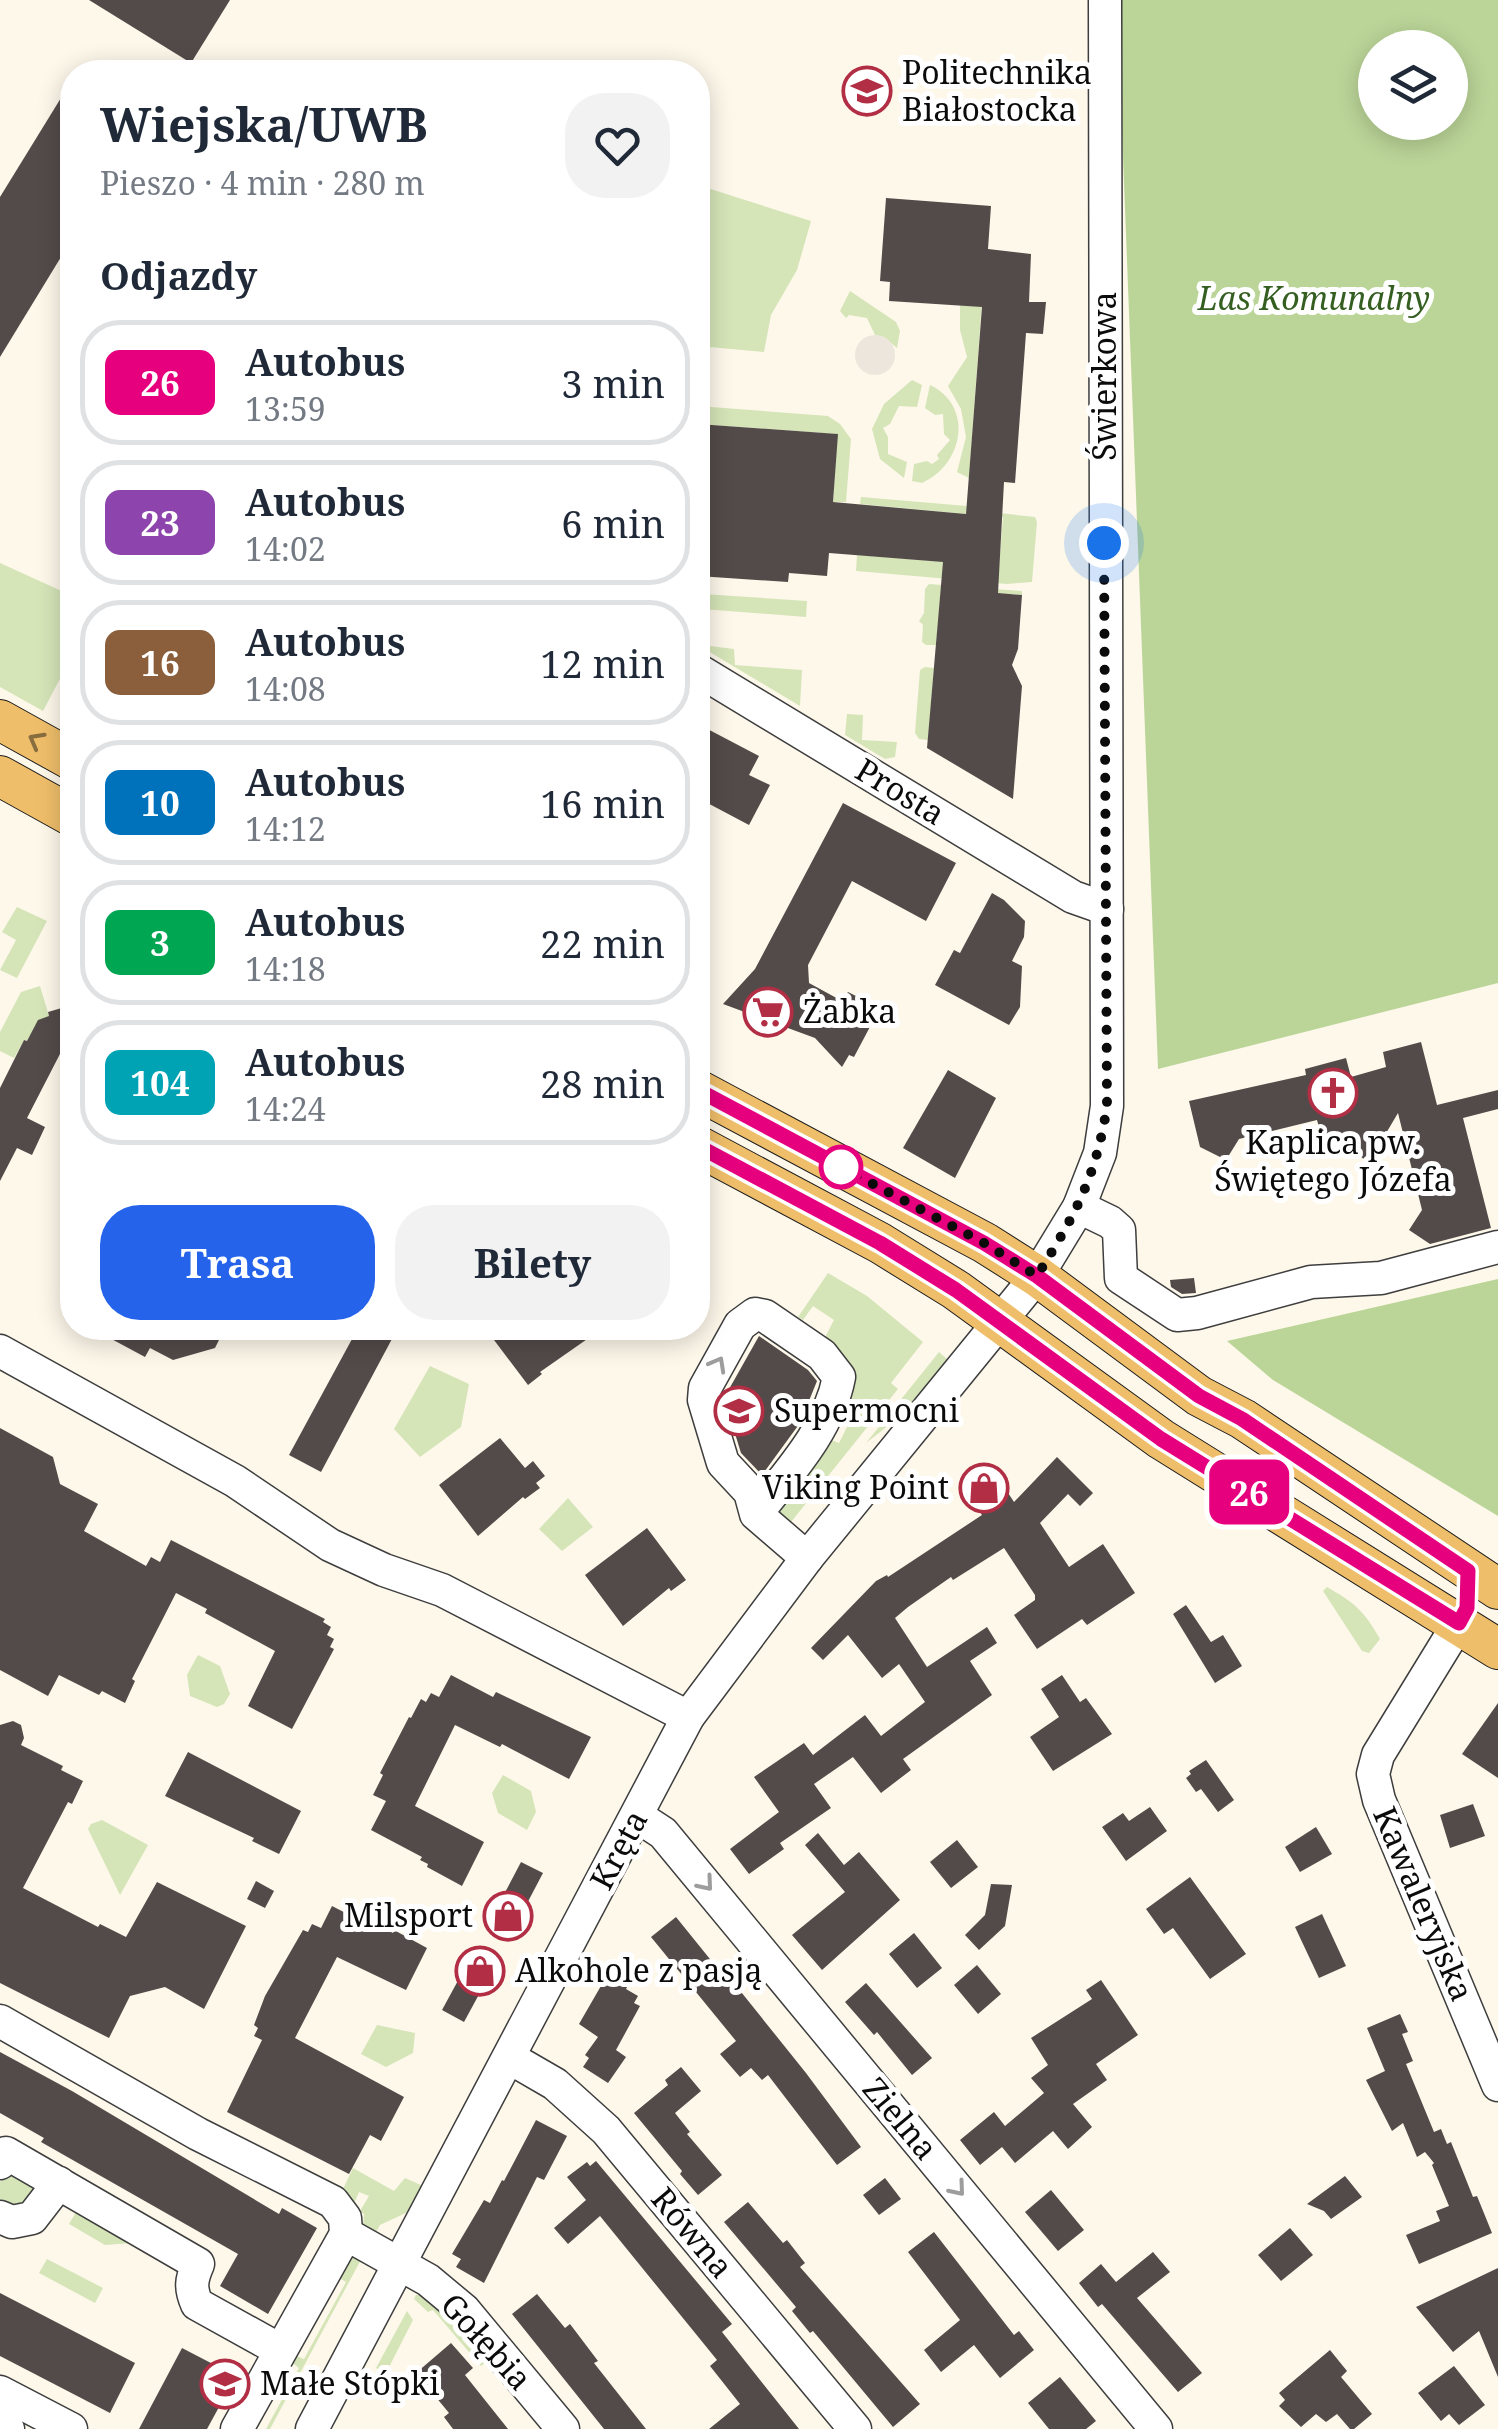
<!DOCTYPE html>
<html lang="pl">
<meta charset="utf-8">
<style>
:root{--surface:#fff;--page:#f2f2f3;--text:#1f2937;--muted:#747a83;--line:#e0e1e3;--accent:#2563eb}
body{margin:0;font-family:"Noto Serif",serif;background:var(--page);color:var(--text);height:100vh;display:flex;flex-direction:column;font-size:38px;white-space:nowrap}
*{box-sizing:border-box;margin:0}
p{font-size:32px;color:var(--muted)}
.icon{flex:none;width:55px;height:55px;fill:none;stroke:currentColor;stroke-width:2;stroke-linecap:round;stroke-linejoin:round}
.map{position:relative;flex:1;overflow:hidden}
.side{position:absolute;left:60px;top:60px;width:650px;height:1280px;display:flex;flex-direction:column;background:var(--surface);border-radius:40px;box-shadow:0 5px 25px #0003}
.side>*{flex:none}
.badge{padding:0 20px;border-radius:15px;font-size:35px;line-height:65px}
.fabs{position:absolute;left:1358px;top:30px;display:grid;gap:20px}
.fabs a{display:grid;place-items:center;width:110px;height:110px;border-radius:50%;background:var(--surface);box-shadow:0 5px 25px #0003;font-size:50px}
.you{position:absolute;width:50px;height:50px;margin:-25px;border:8px solid #fff;border-radius:50%;background:#1a73e8;box-shadow:0 0 0 15px #1a73e833}
.map>.badge{position:absolute;translate:-50% -50%;box-shadow:0 0 0 5px #fff}
h2{padding:0 40px;font-size:38px;line-height:90px}
.round{display:grid;place-items:center;flex:none;width:105px;height:105px;border-radius:40px;background:var(--page)}
.summary{display:flex;align-items:center;justify-content:space-between;height:170px;padding:0 40px}
h1{font-size:48px;font-weight:700;line-height:75px}
.primary-button{display:flex;gap:20px;margin-top:auto;padding:20px 40px}
.primary-button a{flex:1;height:115px;border-radius:40px;background:var(--accent);color:#fff;font-size:40px;font-weight:700;line-height:115px;text-align:center}
.primary-button a+a{background:var(--page);color:var(--text)}
ul{padding:0;list-style:none}
li{display:flex;align-items:center;gap:30px;height:125px;margin:0 20px 15px;padding:0 20px;border:5px solid var(--line);border-radius:40px}
li div{flex:1}
li b{display:block;font-size:38px}
li em{font-style:normal}
li .badge{min-width:110px;font-weight:700;text-align:center}
.map>svg:first-child{display:block}
.green{fill:#d5e5b8}
.forest{fill:#bbd598;fill-rule:evenodd}
.plaza{fill:#ece6dc}
.building{fill:#534b49}
.lines{fill:none;stroke-linecap:round;stroke-linejoin:round}
.minor-casing{stroke:#3e3e3e;stroke-width:35}
.major-casing{stroke:#1c1c1c;stroke-width:42}
.minor{stroke:#fff;stroke-width:32}
.major{stroke:#efbe6a;stroke-width:40}
.oneway{stroke:#886d3f}
.oneway2{stroke:#9d9d9d}
.line-casing{stroke:#fff;stroke-width:22}
.line{stroke:#e6007e;stroke-width:15}
.walk{stroke:#0b0b0b;stroke-width:10;stroke-dasharray:0 18}
.stop-dot{fill:#fff;stroke:#e6007e;stroke-width:5}
.labels{text-anchor:middle;stroke-width:10;stroke-linejoin:round;paint-order:stroke}
.poi-label{font-size:32px;fill:#0b0b0b;stroke:#fff;text-anchor:start}
.park-label{font-size:32px;font-style:italic;fill:#355e21;stroke:#fff}
.street-label{font-size:32px;fill:#0b0b0b;stroke:#fff}
</style>
<div class="map">
<svg width="1498" height="2429" viewBox="0 0 1498 2429">
<rect width="100%" height="100%" fill="#fef8eb"/>
<g class="green">
<polygon points="698,185 811,221 797,270 771,315 764,352 698,346"/>
<polygon points="850,291 896,322 900,331 897,348 884,337 875,335 867,318 849,315 846,318 840,311"/>
<polygon points="960,301 982,302 969,478 957,472 966,437 961,409 948,386 967,357 960,330"/>
<polygon points="912,380 922,385 917,407 899,406 890,424 883,428 888,437 888,454 907,462 904,478 880,459 872,429 884,404"/>
<path d="M930 385C974 406 964 464 922 483L912 481 914 464 927 461 932 464 939 459 937 455 950 440 944 434 943 414 935 415 925 408Z"/>
<polygon points="698,406 828,416 840,424 851,439 846,502 833,502 837,434 698,424"/>
<polygon points="861,497 967,506 966,514 860,504"/>
<polygon points="981,511 1035,517 1037,522 1032,582 1007,584 856,571 857,555 999,566 1003,517 981,514"/>
<polygon points="0,563 66,593 72,585 72,656 43,711 0,687"/>
<polygon points="929,584 1022,591 1022,595 941,589 936,645 926,645 922,642 923,625 919,621 924,613 925,589"/>
<polygon points="703,594 807,601 806,617 702,609 698,631 698,599"/>
<polygon points="710,646 734,649 735,665 802,670 800,706 708,651"/>
<polygon points="925,667 934,668 928,740 919,739 915,733 920,670"/>
<polygon points="847,714 863,715 862,740 897,742 895,757 885,759 845,735"/>
<polygon points="17,907 47,921 17,978 0,970 16,940 2,932"/>
<polygon points="40,986 49,1016 27,1041 24,1040 14,1058 0,1051 0,1032 21,992"/>
<polygon points="828,1273 867,1296 923,1342 891,1383 898,1389 787,1527 774,1504 829,1439 839,1443 858,1405 846,1398 822,1343 834,1320 813,1306 803,1320 798,1317"/>
<polygon points="939,1352 948,1360 907,1411 866,1443"/>
<polygon points="430,1366 469,1384 461,1427 420,1457 394,1429"/>
<polygon points="568,1498 593,1527 562,1551 539,1529"/>
<path d="M1327 1587C1355 1603 1364 1611 1380 1639L1369 1653 1362 1651 1323 1591Z"/>
<polygon points="198,1655 220,1666 230,1694 224,1704 217,1707 190,1696 187,1675"/>
<polygon points="503,1775 531,1791 536,1812 527,1830 498,1813 492,1793"/>
<polygon points="102,1820 148,1845 120,1895 88,1829 91,1824"/>
<polygon points="377,2025 415,2033 413,2053 386,2067 361,2054"/>
<polygon points="353,2168 394,2191 405,2178 423,2186 410,2211 380,2225 373,2237 363,2226 364,2214 360,2211 369,2196 359,2192 352,2209 342,2191"/>
<polygon points="10,2173 38,2187 27,2211 0,2202 0,2182"/>
<polygon points="80,2205 146,2242 105,2245 69,2224"/>
<polygon points="349,2255 363,2256 270,2429 266,2429 299,2368 290,2361 294,2355 304,2359 346,2282 336,2276"/>
<polygon points="47,2259 103,2288 95,2303 39,2273"/>
<polygon points="416,2295 422,2295 449,2316 488,2361 481,2366 433,2310 428,2312 414,2299"/>
<polygon points="407,2311 413,2320 386,2373 376,2368"/>
</g>
<g class="forest">
<path d="M1117 0H1498V983L1158 1069ZM1375 48H1450V122H1375Z"/>
<polygon points="1498,1279 1498,1516 1273,1380 1227,1341"/>
</g>
<circle class="plaza" cx="875" cy="355" r="20"/>
<g class="building">
<polygon points="89,0 230,0 191,63"/>
<polygon points="72,80 72,239 0,357 0,197"/>
<polygon points="886,198 991,206 988,249 1031,254 1029,302 1046,302 1043,334 1026,333 1015,483 1004,482 998,593 1022,595 1018,649 1012,665 1022,686 1013,799 927,748 943,562 829,553 827,576 789,573 788,582 698,576 698,424 838,434 833,502 966,514 982,307 889,301 890,282 880,281"/>
<polygon points="698,724 759,756 749,775 770,785 749,825 698,798"/>
<polygon points="843,803 956,863 926,921 852,881 808,965 809,983 842,1001 848,992 880,1008 854,1057 849,1055 842,1067 815,1038 723,1004 755,969"/>
<polygon points="992,893 1004,900 1025,921 1024,937 1012,961 1022,966 1020,1007 1009,1025 935,985 954,950 960,953"/>
<polygon points="72,1005 72,1048 61,1052 27,1118 45,1127 32,1155 17,1148 0,1181 0,1088 24,1040 27,1041 38,1020 49,1016 48,1012"/>
<polygon points="1421,1042 1437,1105 1498,1090 1498,1109 1463,1118 1491,1228 1430,1244 1409,1230 1422,1210 1398,1113 1369,1162 1346,1148 1326,1153 1317,1120 1239,1139 1226,1160 1200,1147 1189,1101 1306,1075 1305,1069 1346,1058 1351,1077 1386,1067 1383,1052"/>
<polygon points="948,1070 996,1098 955,1178 903,1148"/>
<polygon points="1194,1278 1196,1293 1182,1294 1171,1287 1170,1280"/>
<polygon points="91,1328 225,1328 215,1348 173,1360 150,1348 145,1357"/>
<polygon points="358,1328 375,1328 393,1337 321,1472 289,1455"/>
<polygon points="485,1328 603,1328 540,1372 542,1374 528,1385"/>
<polygon points="759,1336 808,1370 817,1381 800,1423 762,1475 741,1453 724,1398"/>
<polygon points="0,1428 53,1457 60,1484 98,1504 84,1531 146,1566 151,1557 160,1562 171,1540 325,1619 323,1622 331,1627 327,1635 334,1639 330,1647 334,1649 292,1729 248,1706 275,1651 205,1613 207,1609 176,1593 132,1679 135,1681 125,1703 102,1691 99,1695 59,1675 48,1696 0,1670"/>
<polygon points="500,1438 525,1468 533,1461 545,1476 536,1483 540,1488 525,1499 523,1497 478,1536 439,1485"/>
<polygon points="1057,1457 1093,1493 1080,1506 1068,1494 1040,1523 1069,1567 1103,1544 1135,1593 1087,1625 1082,1619 1037,1649 1014,1615 1035,1600 1035,1595 1004,1548 953,1580 951,1577 908,1607 895,1618 927,1667 987,1627 997,1643 970,1661 992,1695 903,1759 911,1770 881,1793 853,1757 814,1784 831,1808 780,1843 784,1849 749,1874 730,1849 779,1812 754,1777 804,1743 813,1755 865,1715 881,1736 925,1702 899,1664 882,1678 848,1635 823,1660 811,1648 876,1581 887,1575 888,1577 982,1515 967,1492 995,1473 1014,1502"/>
<polygon points="647,1528 686,1580 671,1591 669,1588 623,1626 585,1575"/>
<polygon points="1186,1605 1211,1642 1223,1635 1242,1666 1215,1683 1173,1614"/>
<polygon points="451,1675 493,1697 496,1692 591,1737 569,1779 502,1744 500,1747 455,1725 415,1806 484,1842 462,1886 427,1867 428,1864 420,1860 422,1857 371,1830 386,1801 373,1795 383,1775 380,1773 409,1717 411,1718 421,1699 426,1702 431,1693 439,1697"/>
<polygon points="1062,1675 1080,1702 1086,1698 1112,1734 1053,1771 1030,1737 1059,1717 1041,1689"/>
<polygon points="1498,1703 1498,1778 1462,1754"/>
<polygon points="13,1721 21,1725 24,1738 21,1745 63,1766 61,1770 83,1781 72,1804 68,1802 23,1888 98,1927 100,1924 126,1937 157,1882 246,1926 204,2009 165,1987 130,1996 109,2038 0,1983 0,1725"/>
<polygon points="188,1752 301,1811 279,1854 252,1841 254,1838 165,1796"/>
<polygon points="1206,1760 1234,1800 1218,1812 1201,1789 1196,1792 1186,1778 1191,1774 1189,1771"/>
<polygon points="1473,1804 1485,1836 1450,1848 1440,1815"/>
<polygon points="1150,1807 1167,1831 1126,1861 1102,1827 1123,1813 1129,1821"/>
<polygon points="1316,1827 1332,1854 1300,1872 1285,1847"/>
<polygon points="818,1833 844,1865 859,1852 900,1900 822,1970 792,1935 845,1892 805,1845"/>
<polygon points="957,1840 978,1867 951,1888 930,1862"/>
<polygon points="521,1862 543,1873 513,1930 491,1919"/>
<polygon points="1190,1877 1246,1954 1210,1979 1173,1928 1164,1934 1146,1909"/>
<polygon points="256,1881 274,1891 265,1908 247,1899"/>
<polygon points="991,1884 1012,1885 1005,1926 979,1950 965,1935 985,1915"/>
<polygon points="332,1906 373,1927 375,1924 393,1933 394,1930 427,1948 406,1990 337,1957 295,2038 404,2097 381,2141 370,2135 349,2174 227,2112 262,2040 254,2036 258,2028 254,2025 265,1996 303,1930 308,1932 312,1924 321,1928"/>
<polygon points="1322,1914 1346,1966 1319,1978 1295,1927"/>
<polygon points="676,1917 718,1969 721,1967 806,2073 861,2147 837,2165 768,2075 762,2080 751,2068 740,2077 720,2054 736,2041 651,1937"/>
<polygon points="914,1933 942,1968 917,1988 889,1954"/>
<polygon points="473,1953 495,1965 464,2022 442,2010"/>
<polygon points="977,1965 1001,1994 978,2014 954,1985"/>
<polygon points="609,1972 629,1983 626,1989 638,1996 634,2003 640,2006 616,2050 626,2057 608,2083 583,2067 589,2058 585,2055 598,2037 579,2024"/>
<polygon points="1101,1980 1138,2035 1096,2064 1107,2080 1073,2104 1092,2127 1068,2149 1053,2131 1015,2163 1002,2147 980,2165 960,2140 994,2112 1005,2126 1044,2093 1031,2078 1048,2065 1031,2038 1092,1999 1086,1990"/>
<polygon points="866,1983 932,2058 912,2075 877,2032 874,2035 845,2002"/>
<polygon points="1400,2014 1408,2032 1402,2034 1413,2061 1406,2064 1434,2132 1441,2129 1447,2144 1451,2142 1473,2197 1477,2196 1492,2233 1419,2264 1406,2235 1440,2221 1436,2211 1449,2206 1432,2165 1434,2163 1425,2152 1417,2157 1403,2123 1392,2131 1366,2080 1385,2071 1367,2028"/>
<polygon points="0,2052 72,2091 279,2214 282,2208 317,2228 268,2314 220,2286 238,2254 41,2142 44,2138 0,2113"/>
<polygon points="681,2067 701,2091 675,2113 690,2132 687,2134 722,2175 698,2195 680,2174 682,2171 634,2113 668,2085 665,2080"/>
<polygon points="536,2120 567,2136 544,2180 537,2177 484,2283 456,2267 461,2259 452,2254 484,2200 490,2203 502,2180 504,2181"/>
<polygon points="596,2161 732,2324 722,2332 799,2429 709,2429 740,2404 710,2366 717,2360 600,2216 568,2244 554,2228 586,2200 567,2177 587,2162 590,2166"/>
<polygon points="1345,2176 1362,2197 1331,2219 1324,2211 1307,2204"/>
<polygon points="885,2178 901,2199 879,2215 863,2195"/>
<polygon points="1051,2190 1084,2230 1058,2251 1025,2212"/>
<polygon points="748,2202 783,2243 787,2240 805,2263 800,2267 920,2404 893,2427 813,2331 810,2333 792,2311 796,2307 724,2222"/>
<polygon points="1290,2228 1313,2255 1281,2281 1258,2255"/>
<polygon points="934,2232 1014,2335 1019,2331 1034,2350 1000,2378 974,2345 941,2372 924,2350 960,2320 908,2252"/>
<polygon points="1153,2252 1170,2272 1137,2298 1202,2373 1178,2392 1102,2304 1098,2307 1079,2283 1101,2264 1116,2282"/>
<polygon points="1498,2268 1498,2377 1479,2331 1453,2352 1416,2307"/>
<polygon points="0,2293 135,2363 110,2413 0,2356"/>
<polygon points="537,2294 565,2328 570,2324 598,2361 594,2363 646,2429 604,2429 512,2314"/>
<polygon points="451,2343 473,2368 465,2375 508,2429 453,2429 444,2417 449,2413 416,2373"/>
<polygon points="182,2348 236,2376 207,2429 139,2429"/>
<polygon points="1330,2350 1347,2371 1341,2377 1372,2414 1354,2429 1350,2429 1337,2414 1326,2422 1316,2414 1301,2427 1279,2406 1285,2400 1279,2393"/>
<polygon points="1454,2366 1485,2405 1459,2425 1449,2414 1441,2421 1418,2393"/>
<polygon points="1060,2377 1096,2421 1086,2429 1049,2429 1028,2403"/>
</g>
<g class="lines">
<g class="minor-casing">
<g id="minor">
<polyline points="698,670 1073,897 1107,909"/>
<polyline points="1079,1207 1110,1222 1119,1230 1121,1278 1177,1315 1197,1313 1311,1282 1381,1278 1498,1247"/>
<polyline points="0,1351 235,1481 330,1545 384,1570 442,1590 688,1717"/>
<path d="M756 1514C788 1473 829 1430 839 1377L822 1355 765 1316 755 1314 740 1325 705 1388 704 1400 723 1463 750 1492 756 1514 807 1558"/>
<polyline points="1459,1623 1378,1755 1373,1774 1379,1800 1498,2085"/>
<polyline points="637,1816 663,1833 1156,2429"/>
<polyline points="0,2021 198,2134 333,2202 345,2218 346,2234 237,2429"/>
<polyline points="510,2058 555,2084 606,2130 855,2429"/>
<path d="M0 2163 6 2153 198 2264C191 2280 190 2288 197 2304L280 2350"/>
<polyline points="0,2217 12,2222 32,2218 59,2183"/>
<polyline points="346,2234 428,2280 464,2310 563,2429"/>
<polyline points="0,2392 71,2429"/>
<polyline points="0,2425 8,2429"/>
<polyline points="312,2429 688,1717 807,1558 1037,1276 1079,1207 1100,1153 1107,1106 1105,0"/>
</g>
</g>
<g class="major-casing">
<g id="major">
<polyline points="0,720 72,760"/>
<polyline points="0,776 72,816"/>
<polyline points="698,1090 985,1243 1037,1276 1199,1396 1243,1419 1498,1589"/>
<polyline points="698,1146 880,1243 956,1290 1161,1439 1498,1649"/>
</g>
</g>
<use href="#minor" class="minor"/>
<use href="#major" class="major"/>
</g>
<defs><path id="oneway-chevron" d="M-2-3.5L2.5 0L-2 3.5" fill="none" stroke-width="1.6" stroke-linecap="round" stroke-linejoin="round" transform="scale(2.5)"/></defs>
<use class="oneway" href="#oneway-chevron" transform="translate(36 740) rotate(-151)"/>
<g class="oneway2">
<use href="#oneway-chevron" transform="translate(718 1364) rotate(-61)"/>
<use href="#oneway-chevron" transform="translate(706 1884) rotate(50)"/>
<use href="#oneway-chevron" transform="translate(958 2189) rotate(50)"/>
</g>
<g class="lines">
<g class="line-casing">
<polyline id="line" points="698,1090 984,1243 1037,1276 1199,1396 1242,1419 1468,1571 1467,1608 1459,1623 1161,1439 956,1290 880,1243 698,1146"/>
</g>
<use href="#line" class="line"/>
<path class="walk" d="M841 1167 984 1243 1037 1276C1075 1215 1096 1178 1107 1106L1104 543"/>
</g>
<defs>
<g id="university-ring" transform="scale(2.5)"><circle r="9.5" fill="#fff" stroke="#b12e44" stroke-width="1.5"/><path d="M0-5L7-2L0 1L-7-2ZM-4 1L0 2.5L4 1V4Q0 6-4 4Z" fill="#b12e44"/></g>
<g id="supermarket-ring" transform="scale(2.5)"><circle r="9.5" fill="#fff" stroke="#b12e44" stroke-width="1.5"/><path d="M-6-5.5h2.5l.6 2H6L4.5 2H-2.5L-4.4-4H-6ZM-1.5 3.2a1.3 1.3 0 1 0 .1 0ZM3 3.2a1.3 1.3 0 1 0 .1 0Z" fill="#b12e44"/></g>
<g id="church-ring" transform="scale(2.5)"><circle r="9.5" fill="#fff" stroke="#b12e44" stroke-width="1.5"/><path d="M-1.2-6h2.4v3.5h3.3v2.4h-3.3V6h-2.4V-.1h-3.3v-2.4h3.3Z" fill="#b12e44"/></g>
<g id="school-ring" transform="scale(2.5)"><circle r="9.5" fill="#fff" stroke="#b12e44" stroke-width="1.5"/><path d="M0-5L7-2L0 1L-7-2ZM-4 1L0 2.5L4 1V4Q0 6-4 4Z" fill="#b12e44"/></g>
<g id="shop-ring" transform="scale(2.5)"><circle r="9.5" fill="#fff" stroke="#b12e44" stroke-width="1.5"/><path d="M-5-2.5h2.3a2.7 3.5 0 0 1 5.4 0H5L5.5 6h-11ZM-1.5-2.5h3a1.5 2.3 0 0 0-3 0Z" fill="#b12e44"/></g>
</defs>
<g fill-rule="evenodd">
<use href="#university-ring" x="867" y="91"/>
<use href="#supermarket-ring" x="768" y="1012"/>
<use href="#church-ring" x="1333" y="1093"/>
<use href="#school-ring" x="739" y="1411"/>
<use href="#shop-ring" x="984" y="1488"/>
<use href="#shop-ring" x="508" y="1916"/>
<use href="#shop-ring" x="480" y="1971"/>
<use href="#school-ring" x="225" y="2384"/>
</g>
<circle class="stop-dot" cx="841" cy="1167" r="20"/>
<g class="labels">
<g class="poi-label">
<text x="902" y="84">Politechnika<tspan x="902" dy="37">Białostocka</tspan></text>
<text x="803" y="1023">Żabka</text>
<text x="1333" y="1154" text-anchor="middle">Kaplica pw.<tspan x="1333" dy="37">Świętego Józefa</tspan></text>
<text x="774" y="1422">Supermocni</text>
<text x="949" y="1499" text-anchor="end">Viking Point</text>
<text x="473" y="1927" text-anchor="end">Milsport</text>
<text x="515" y="1982">Alkohole z pasją</text>
<text x="260" y="2395">Małe Stópki</text>
</g>
<g class="park-label">
<text x="1314" y="310">Las Komunalny</text>
</g>
<g class="street-label">
<text transform="translate(1105 376) rotate(-90)" y="11">Świerkowa</text>
<text transform="translate(900 792) rotate(31)" y="11">Prosta</text>
<text transform="translate(619 1850) rotate(-62)" y="11">Kręta</text>
<text transform="translate(1423 1904) rotate(67)" y="11">Kawaleryjska</text>
<text transform="translate(900 2119) rotate(50)" y="11">Zielna</text>
<text transform="translate(692 2233) rotate(50)" y="11">Równa</text>
<text transform="translate(486 2342) rotate(48)" y="11">Gołębia</text>
</g>
</g>
</svg>
<div class="fabs">
<a><svg class="icon" aria-label="layers" viewBox="0 0 24 24"><path d="M12 4l9 5-9 5-9-5zM3 14l9 5 9-5"/></svg></a>
</div>
<div class="you" style="left:1104px;top:543px"></div>
<b class="badge" style="left:1249px;top:1492px;background:#e6007e;color:#fff">26</b>
<section class="side">
<div class="summary"><div><h1>Wiejska/UWB</h1><p>Pieszo · 4 min · 280 m</p></div><a class="round"><svg class="icon" aria-label="heart" viewBox="0 0 24 24"><path d="M12 20l-8-8c-3-5 5-10 8-4 3-6 11-1 8 4z"/></svg></a></div>
<h2>Odjazdy</h2>
<ul>
<li><span class="badge" style="background:#e6007e;color:#fff">26</span><div><b>Autobus</b><p>13:59</p></div><em>3 min</em></li>
<li><span class="badge" style="background:#8e44ad;color:#fff">23</span><div><b>Autobus</b><p>14:02</p></div><em>6 min</em></li>
<li><span class="badge" style="background:#8b5e3c;color:#fff">16</span><div><b>Autobus</b><p>14:08</p></div><em>12 min</em></li>
<li><span class="badge" style="background:#0072bc;color:#fff">10</span><div><b>Autobus</b><p>14:12</p></div><em>16 min</em></li>
<li><span class="badge" style="background:#00a651;color:#fff">3</span><div><b>Autobus</b><p>14:18</p></div><em>22 min</em></li>
<li><span class="badge" style="background:#00a3b4;color:#fff">104</span><div><b>Autobus</b><p>14:24</p></div><em>28 min</em></li>
</ul>
<div class="primary-button"><a>Trasa</a><a>Bilety</a></div>
</section>
</div>
